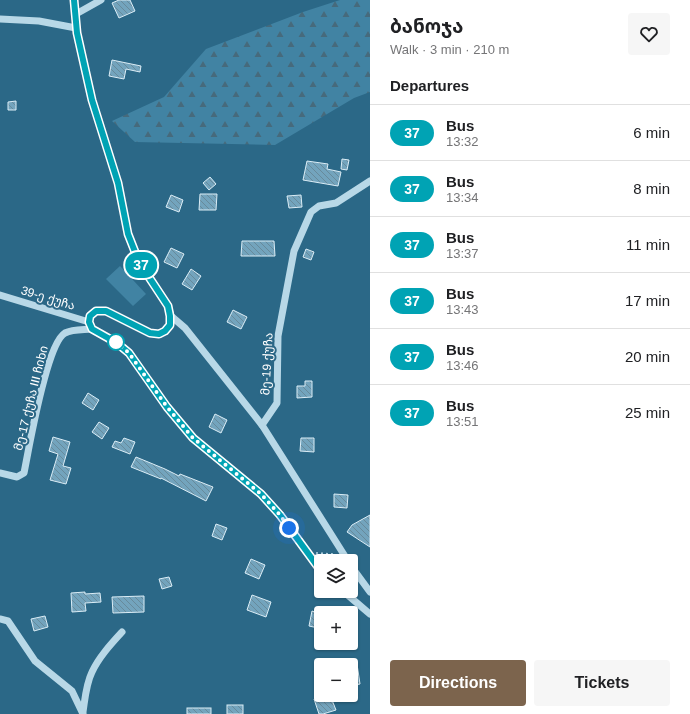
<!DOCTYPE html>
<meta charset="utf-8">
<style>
:root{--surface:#fff;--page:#f6f6f6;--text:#202124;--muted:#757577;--line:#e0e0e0;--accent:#7c644d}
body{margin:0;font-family:Arial,"Noto Sans Georgian",sans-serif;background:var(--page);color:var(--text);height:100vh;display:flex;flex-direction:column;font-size:15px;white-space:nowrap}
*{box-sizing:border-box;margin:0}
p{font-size:13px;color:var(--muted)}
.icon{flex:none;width:22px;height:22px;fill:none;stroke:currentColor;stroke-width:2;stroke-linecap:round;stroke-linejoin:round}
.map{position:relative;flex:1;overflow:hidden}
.details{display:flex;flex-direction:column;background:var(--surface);width:320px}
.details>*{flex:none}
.badge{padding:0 8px;border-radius:13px;font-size:14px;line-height:26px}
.tools{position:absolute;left:314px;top:554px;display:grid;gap:8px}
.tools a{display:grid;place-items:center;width:44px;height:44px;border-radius:4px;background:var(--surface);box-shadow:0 1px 3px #0004;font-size:20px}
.you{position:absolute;width:20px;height:20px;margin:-10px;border:3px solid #fff;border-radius:50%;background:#1a73e8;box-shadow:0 0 0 6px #1a73e833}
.map>.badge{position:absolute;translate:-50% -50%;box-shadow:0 0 0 2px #fff}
h2{padding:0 20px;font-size:15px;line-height:36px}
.round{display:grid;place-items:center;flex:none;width:42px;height:42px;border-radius:4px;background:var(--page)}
.summary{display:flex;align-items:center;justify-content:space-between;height:68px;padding:0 20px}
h1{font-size:19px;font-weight:700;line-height:30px}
.primary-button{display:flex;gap:8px;margin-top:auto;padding:8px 20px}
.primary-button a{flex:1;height:46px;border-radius:4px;background:var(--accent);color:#fff;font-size:16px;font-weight:700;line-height:46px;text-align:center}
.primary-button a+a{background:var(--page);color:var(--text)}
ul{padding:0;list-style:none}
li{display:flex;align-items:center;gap:12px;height:56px;padding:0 20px;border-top:1px solid var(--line)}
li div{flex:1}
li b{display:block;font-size:15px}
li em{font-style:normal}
li .badge{min-width:44px;font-weight:700;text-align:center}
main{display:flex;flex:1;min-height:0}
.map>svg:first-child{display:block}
.grass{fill:#4183a3}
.forest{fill:url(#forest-firs)}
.building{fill:url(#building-back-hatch);stroke:#dbedf6}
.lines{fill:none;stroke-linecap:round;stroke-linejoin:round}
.path{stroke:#b8d8e7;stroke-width:1.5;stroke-dasharray:2 3;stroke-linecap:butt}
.minor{stroke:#b8d8e7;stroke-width:7}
.line-casing{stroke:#fff;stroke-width:9}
.line{stroke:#00a3b4;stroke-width:6}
.walk{stroke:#fff;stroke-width:4;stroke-dasharray:0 7.2}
.stop-dot{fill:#fff;stroke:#00a3b4;stroke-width:2}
.labels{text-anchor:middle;stroke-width:4;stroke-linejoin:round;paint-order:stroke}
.street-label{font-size:12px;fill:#fff;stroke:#2b6887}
</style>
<main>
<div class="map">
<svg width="370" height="714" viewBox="0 0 370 714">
<defs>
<pattern id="forest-firs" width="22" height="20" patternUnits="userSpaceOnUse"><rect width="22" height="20" fill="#4183a3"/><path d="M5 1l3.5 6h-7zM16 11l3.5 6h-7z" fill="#466a7c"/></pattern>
<pattern id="building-back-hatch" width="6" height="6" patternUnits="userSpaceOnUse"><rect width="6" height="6" fill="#73a4bd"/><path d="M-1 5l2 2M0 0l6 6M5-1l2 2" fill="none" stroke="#678a9b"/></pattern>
</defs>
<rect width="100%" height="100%" fill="#2b6887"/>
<polygon class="grass" points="120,266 146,294 133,306 106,279"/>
<polygon class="forest" points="340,0 370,0 370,92 354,98 275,145 135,142 112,121 164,97 206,49 303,12"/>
<g class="building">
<polygon points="119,0 130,0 135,11 119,18 112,3"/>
<polygon points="112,60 141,66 140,72 126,69 124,79 109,76"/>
<polygon points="16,101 16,110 8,110 8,102"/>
<polygon points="342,159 349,160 347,170 341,169"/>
<polygon points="307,161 328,164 327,169 341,172 338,186 303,180"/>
<polygon points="210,177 216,184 209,190 203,183"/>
<polygon points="200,194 217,194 216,210 199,210"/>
<polygon points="171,195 183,200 179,212 166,207"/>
<polygon points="301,195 302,207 289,208 287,196"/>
<polygon points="242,241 274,241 275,256 241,256"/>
<polygon points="171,248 184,254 177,268 164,262"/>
<polygon points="306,249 314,252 311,260 303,257"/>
<polygon points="191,269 201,276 192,290 182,284"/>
<polygon points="233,310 247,317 241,329 227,322"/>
<polygon points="305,381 312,381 312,397 297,398 297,386 305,386"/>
<polygon points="88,393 99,400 93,410 82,403"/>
<polygon points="215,414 227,420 221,433 209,427"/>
<polygon points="99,422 109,428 102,439 92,432"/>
<polygon points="53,437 70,442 63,466 71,468 66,484 50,480 58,454 49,451"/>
<polygon points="124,438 135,442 130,454 112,447 115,441 121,443"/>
<polygon points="301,438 314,438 314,452 300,451"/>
<polygon points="136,457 165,469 179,476 180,474 213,487 206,501 161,478 161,479 131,467"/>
<polygon points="334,494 348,495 347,508 334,507"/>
<polygon points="370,515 370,547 347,532 352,525"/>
<polygon points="216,524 227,528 222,540 212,536"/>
<polygon points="251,559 265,565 259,579 245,573"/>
<polygon points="169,577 172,586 162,589 159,579"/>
<polygon points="85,592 85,594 100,593 101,602 85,603 86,611 72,612 71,593"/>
<polygon points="252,595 271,602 266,617 247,610"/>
<polygon points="144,596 144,612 113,613 112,597"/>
<polygon points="312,611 321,614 318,628 309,626"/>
<polygon points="45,616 48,627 34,631 31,619"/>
<polygon points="357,664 360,684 351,686 351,665"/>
<polygon points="325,695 330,695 336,710 323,714 319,714 314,699"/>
<rect x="227" y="705" width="16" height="9"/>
<rect x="187" y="708" width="24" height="6"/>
</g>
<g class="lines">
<polyline class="path" points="316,553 335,554"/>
<g class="minor">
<polyline points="74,0 77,33 92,100 118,183 128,234 139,262 168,306 171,316 170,325 165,331 159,334 150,333 106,311 96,311 90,316 89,322 92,329 117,343 129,353 167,407 193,438 261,494 280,515 321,571"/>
<polyline points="76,14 101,0"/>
<polyline points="0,19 39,21 76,28"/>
<polyline points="0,295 89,322"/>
<polyline points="171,316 185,328 262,425"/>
<path d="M0 473 17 477 24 473C29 449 46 344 65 333 73 329 84 330 92 329"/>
<polyline points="348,561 262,425 277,403 278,336 294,251 311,212 319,206 336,203 370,181"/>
<polyline points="351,566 370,592"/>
<polyline points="343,591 370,614"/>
<polyline points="0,619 8,621 35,661 72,691 83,714"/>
<path d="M83 712C85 699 86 684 92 672 99 657 111 644 122 632"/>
</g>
</g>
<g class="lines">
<g class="line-casing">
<polyline id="line" points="74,0 77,33 92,100 118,183 128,234 139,262 168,306 170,316 170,325 165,331 159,334 150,333 106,311 96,311 90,316 89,322 92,329 117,343 129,353 167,407 193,438 261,494 280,515 321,571"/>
</g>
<use href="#line" class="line"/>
<polyline class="walk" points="116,342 129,353 167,407 193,438 261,494 280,515 289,528"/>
</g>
<circle class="stop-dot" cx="116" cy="342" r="8"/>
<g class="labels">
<g class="street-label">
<text transform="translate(48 298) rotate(17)" y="4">39-ე ქუჩა</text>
<text transform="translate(267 364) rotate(-87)" y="4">მე-19 ქუჩა</text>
<text transform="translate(31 398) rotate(-76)" y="4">მე-17 ქუჩა III ჩიხი</text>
</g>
</g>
</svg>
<div class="tools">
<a><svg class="icon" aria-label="layers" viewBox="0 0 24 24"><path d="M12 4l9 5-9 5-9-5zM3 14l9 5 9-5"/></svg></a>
<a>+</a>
<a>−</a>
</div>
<div class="you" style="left:289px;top:528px"></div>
<b class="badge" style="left:141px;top:265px;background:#00a3b4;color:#fff">37</b>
</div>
<section class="details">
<div class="summary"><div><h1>ბანოჯა</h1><p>Walk · 3 min · 210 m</p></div><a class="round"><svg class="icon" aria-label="heart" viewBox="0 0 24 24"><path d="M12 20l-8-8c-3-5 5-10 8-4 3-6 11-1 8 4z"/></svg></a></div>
<h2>Departures</h2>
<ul>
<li><span class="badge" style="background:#00a3b4;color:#fff">37</span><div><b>Bus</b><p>13:32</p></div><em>6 min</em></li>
<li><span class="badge" style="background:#00a3b4;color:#fff">37</span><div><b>Bus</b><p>13:34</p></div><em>8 min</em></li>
<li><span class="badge" style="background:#00a3b4;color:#fff">37</span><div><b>Bus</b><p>13:37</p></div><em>11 min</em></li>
<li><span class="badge" style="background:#00a3b4;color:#fff">37</span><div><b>Bus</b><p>13:43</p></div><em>17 min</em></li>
<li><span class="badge" style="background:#00a3b4;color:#fff">37</span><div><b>Bus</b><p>13:46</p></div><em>20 min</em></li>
<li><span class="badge" style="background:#00a3b4;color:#fff">37</span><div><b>Bus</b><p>13:51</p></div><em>25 min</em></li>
</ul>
<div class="primary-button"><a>Directions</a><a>Tickets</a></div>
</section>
</main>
